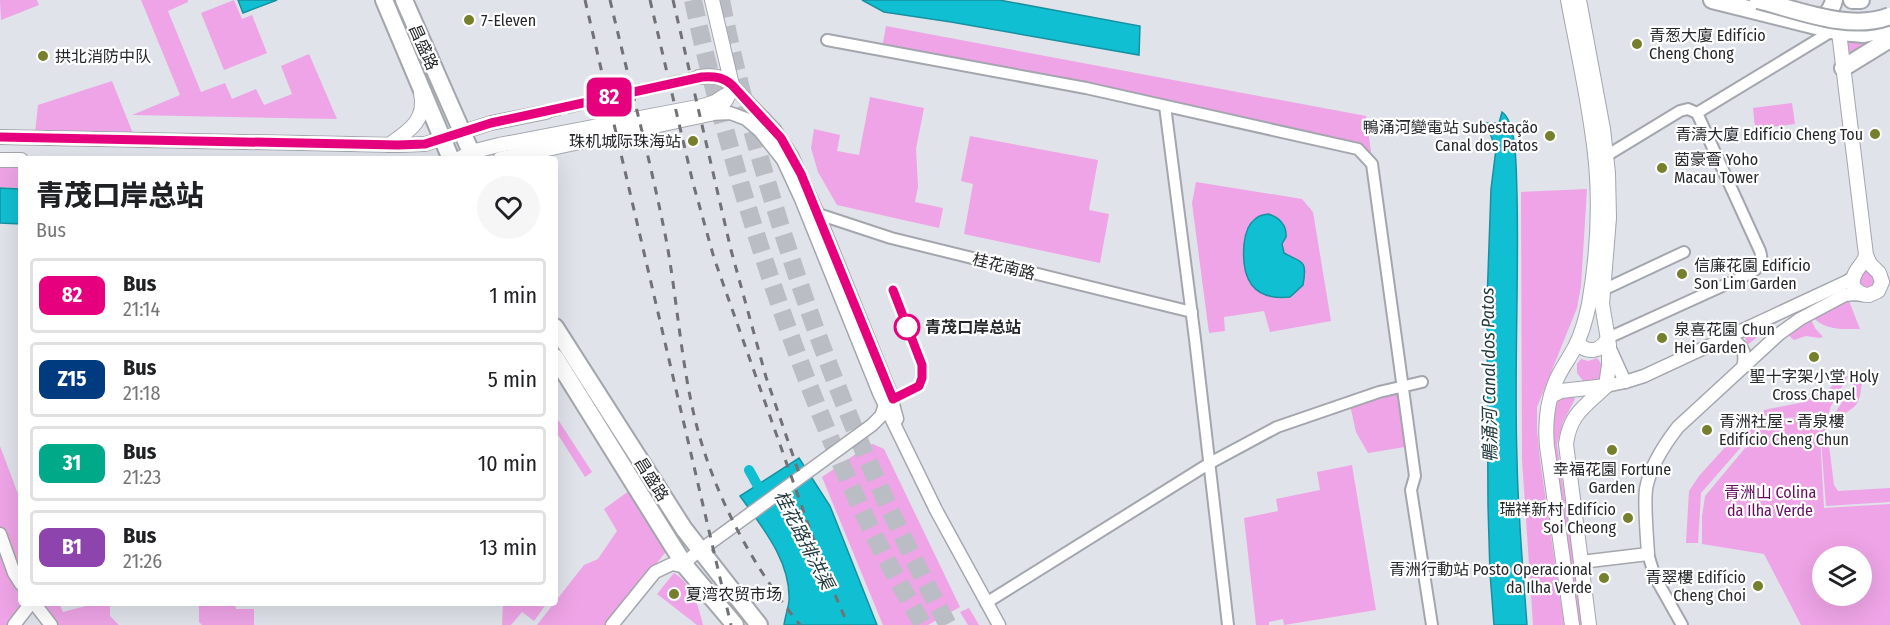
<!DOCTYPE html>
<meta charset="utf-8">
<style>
:root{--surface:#fff;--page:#f6f6f6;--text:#202124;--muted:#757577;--line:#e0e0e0}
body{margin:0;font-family:"Fira Sans Condensed","Noto Sans SC",sans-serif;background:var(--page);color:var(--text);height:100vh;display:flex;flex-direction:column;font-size:22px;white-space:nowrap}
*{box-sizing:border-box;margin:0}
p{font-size:20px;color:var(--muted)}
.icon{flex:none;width:33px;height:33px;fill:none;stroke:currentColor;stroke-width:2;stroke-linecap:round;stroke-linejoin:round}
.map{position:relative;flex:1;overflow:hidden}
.panel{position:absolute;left:18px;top:156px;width:540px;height:450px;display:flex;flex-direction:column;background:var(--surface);border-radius:6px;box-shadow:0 6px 24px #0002}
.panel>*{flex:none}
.badge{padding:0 12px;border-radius:9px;font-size:21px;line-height:39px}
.controls{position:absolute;left:1812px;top:546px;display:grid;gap:12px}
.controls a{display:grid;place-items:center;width:60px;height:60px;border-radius:50%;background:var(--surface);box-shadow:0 6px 24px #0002;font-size:30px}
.map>.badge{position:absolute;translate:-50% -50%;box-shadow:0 0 0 3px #fff}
.round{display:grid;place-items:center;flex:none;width:63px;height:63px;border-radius:32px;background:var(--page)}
.headline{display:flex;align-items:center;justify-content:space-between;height:102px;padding:0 18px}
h1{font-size:28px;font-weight:800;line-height:45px}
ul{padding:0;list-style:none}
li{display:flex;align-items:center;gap:18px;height:75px;margin:0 12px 9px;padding:0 6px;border:3px solid var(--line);border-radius:6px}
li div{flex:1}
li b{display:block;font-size:22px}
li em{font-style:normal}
li .badge{min-width:66px;font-weight:700;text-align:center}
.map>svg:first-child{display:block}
.green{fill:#eea4e6;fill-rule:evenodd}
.water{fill:#11bfd2;stroke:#1791a0;stroke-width:1.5}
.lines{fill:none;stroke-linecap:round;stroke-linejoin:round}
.canal{stroke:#11bfd2;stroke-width:10}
.secondary-tunnel{stroke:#bbbdc4;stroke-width:14;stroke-dasharray:14 7;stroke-linecap:butt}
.motorway-tunnel{stroke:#bbbdc4;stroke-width:18;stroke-dasharray:18 9;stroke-linecap:butt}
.minor-casing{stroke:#a3a6ad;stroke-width:14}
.tertiary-casing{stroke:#a3a6ad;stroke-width:15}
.secondary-casing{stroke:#a3a6ad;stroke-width:16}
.primary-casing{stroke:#a3a6ad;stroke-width:20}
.minor{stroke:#fff;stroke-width:10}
.tertiary{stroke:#fff;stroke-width:12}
.secondary{stroke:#fff;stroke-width:14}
.primary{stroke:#fff;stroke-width:16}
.rail{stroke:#707276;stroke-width:3;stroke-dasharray:8 8;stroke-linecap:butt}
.primary-bridge-casing{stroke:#a3a6ad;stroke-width:20;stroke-linecap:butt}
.primary-bridge{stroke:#fff;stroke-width:16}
.line-casing{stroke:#fff;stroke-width:14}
.line{stroke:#e6007e;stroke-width:9}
.poi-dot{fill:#757f2c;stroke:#fff;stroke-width:2}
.stop-dot{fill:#fff;stroke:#e6007e;stroke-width:3}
.labels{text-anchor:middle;stroke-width:4.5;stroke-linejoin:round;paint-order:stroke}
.poi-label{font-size:16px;fill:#26272a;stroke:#fff;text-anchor:start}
.street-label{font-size:16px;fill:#26272a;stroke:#fff}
.stop-label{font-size:16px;font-weight:bold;fill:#26272a;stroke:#fff;text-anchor:start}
.park-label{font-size:16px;fill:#670c63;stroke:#fff}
.water-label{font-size:18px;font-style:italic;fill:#223a3e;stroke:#fff}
</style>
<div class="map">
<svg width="1890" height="625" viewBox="0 0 1890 625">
<rect width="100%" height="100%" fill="#e0e3ea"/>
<g class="green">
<polygon points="0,0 37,0 39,5 1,20"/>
<polygon points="141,0 188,0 188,2 168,11 201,92 225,83 232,99 256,89 264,105 292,94 281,66 309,54 337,119 132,115 180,95"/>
<polygon points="234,0 242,19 252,15 267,53 224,70 201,13"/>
<polygon points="886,26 1366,116 1372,159 1360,146 882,48"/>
<polygon points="1882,34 1848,57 1844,36"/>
<polygon points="112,81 134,136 35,133 38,105"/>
<polygon points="870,97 924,108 916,149 918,187 915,202 943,208 939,228 837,205 818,172 811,148 814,129 840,135 837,151 859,155"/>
<polygon points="1792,103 1795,124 1755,129 1753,108"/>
<polygon points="970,136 1098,160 1089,210 1109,214 1100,263 964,234 973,184 961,181"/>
<polygon points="0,161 21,162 21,188 0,187"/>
<polygon points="1196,182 1302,199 1313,212 1331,321 1270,332 1264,311 1224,317 1225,331 1209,333 1192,203"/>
<polygon points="1587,189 1581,286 1577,308 1537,407 1537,430 1540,460 1564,625 1533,625 1522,459 1521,192"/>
<polygon points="1866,270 1873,272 1876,288 1860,290 1857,276"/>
<path d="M1849 301 1860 329C1843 329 1824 331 1812 316Z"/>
<polygon points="1784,317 1747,345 1744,333"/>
<polygon points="1811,319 1815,328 1823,337 1819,338 1806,336 1794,340 1788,335 1793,330"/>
<polygon points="1597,358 1602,365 1602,376 1595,382 1583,381 1577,373 1577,364 1581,359 1588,361"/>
<path d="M1848 376 1831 406 1826 422 1834 485 1838 491 1890 488V502L1826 506 1819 415 1824 508 1890 504V625H1801L1764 554 1702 544V517L1705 496 1766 423 1802 417 1771 419 1763 414 1764 410 1804 402 1812 397 1828 391 1836 380ZM1862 556V596H1822V556Z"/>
<path d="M1857 379 1862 382C1859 403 1860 405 1840 416L1835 413Z"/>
<polygon points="1399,390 1405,447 1368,453 1356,432 1350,405"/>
<path d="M1572 396 1575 399 1563 422 1557 444 1583 625H1577L1552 448C1552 430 1552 414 1560 397Z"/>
<polygon points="555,415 592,472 585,477 555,430"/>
<polygon points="1747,423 1756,430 1701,493 1698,543 1686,543 1689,491 1699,476"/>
<polygon points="873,444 884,449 960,607 928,625 883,625 822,477 869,445"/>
<polygon points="0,446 21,502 21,581 0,530"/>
<polygon points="1352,465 1376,610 1284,625 1283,619 1269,622 1269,625 1256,625 1244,518 1278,511 1276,499 1320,490 1317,472"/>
<polygon points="633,488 669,548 607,625 537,625 584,565 598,559 617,531 604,509"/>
<polygon points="0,543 21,590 21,603 27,603 10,625 0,625"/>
<path d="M674 573C692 584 698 605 703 625H697L657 594Z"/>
<polygon points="36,603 59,603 63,612 97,603 110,603 110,616 119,625 53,625"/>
<polygon points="199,603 235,603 236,609 254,609 254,625 202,625 199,622"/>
<polygon points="503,603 547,603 534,621 522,612 511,625 502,625"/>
<polygon points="969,608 979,625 968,625 960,612"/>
</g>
<g class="water">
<polygon points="238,0 277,0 243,13"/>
<polygon points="862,0 999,0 1140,26 1139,55 951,22 884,12"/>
<path d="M1502 112C1518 123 1516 175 1517 195 1519 283 1514 372 1517 460 1518 515 1523 570 1527 625H1494L1490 573 1488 506 1487 302 1491 189 1496 149 1486 123H1499Z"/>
<polygon points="0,188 21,189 21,224 0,223"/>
<path d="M1268 214C1279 217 1287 225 1286 237L1282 244 1284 253C1301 263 1308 258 1303 285L1290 297C1252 301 1241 278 1244 244 1245 235 1247 225 1255 219 1259 215 1263 215 1268 214Z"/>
<path d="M799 458 830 506 877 625H784C785 617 788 609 789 601 791 561 762 527 740 496Z"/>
</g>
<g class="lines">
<polyline class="canal" points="749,470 764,497"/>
<polyline class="secondary-tunnel" points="546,112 699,77"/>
<g class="motorway-tunnel">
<path d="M693 0C706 62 723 124 741 185 776 302 818 419 871 529 887 562 905 593 923 625"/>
<path d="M721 0C734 67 752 133 772 198 817 346 874 489 948 625"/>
</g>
<g class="minor-casing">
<g id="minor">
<polyline points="827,40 1086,88 1358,149 1372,164 1415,476 1411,490 1432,625"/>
<polyline points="1165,106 1195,339 1228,625"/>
<polyline points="1606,156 1680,111 1688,109 1697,113 1832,31"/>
<polyline points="812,212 891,238 1192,312"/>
<polyline points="1603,290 1684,252"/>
<path d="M1608 338 1751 273C1760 267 1763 260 1760 251L1697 113"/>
<polyline points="1648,554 1655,577 1682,625"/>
<polyline points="986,603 1210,463 1277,427 1379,392 1422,382"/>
</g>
</g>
<g class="tertiary-casing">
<g id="tertiary">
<polyline points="732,85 775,130 792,156 818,214 889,389 897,419"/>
<polyline points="710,114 730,113 746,119 760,131 783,160 801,199 879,393 936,510 999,625"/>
<path d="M1723 340C1739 338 1748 352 1743 367"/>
<polyline points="1611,351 1625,382"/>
<polyline points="1606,386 1625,382 1644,376 1846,282 1854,277"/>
<polyline points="0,534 14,573 21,584"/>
<path d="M1581 562 1648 554C1647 536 1644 506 1646 489 1650 466 1664 445 1678 427L1779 334 1800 319 1845 295 1854 294 1864 295"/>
<polyline points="34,603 51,625"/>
<polyline points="14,625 31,603"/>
<polyline points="612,625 655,572 672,564 686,567 689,559 695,554 872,425 881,416 885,405"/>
</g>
</g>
<g class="secondary-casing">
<g id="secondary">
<path d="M1568 0C1576 43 1586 87 1592 131 1601 187 1599 247 1589 304 1586 318 1582 334 1575 347 1569 359 1560 370 1555 383 1547 403 1545 425 1547 446L1572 625"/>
<polyline points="1579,0 1603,129 1608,173 1609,218 1602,304 1609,345 1609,365 1606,386"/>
<path d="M1839 32 1866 255 1870 264 1879 273 1882 282 1878 291 1869 295C1859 295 1849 287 1854 276 1857 267 1864 264 1866 255"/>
<path d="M699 77C712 75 722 76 732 85"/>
<polyline points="0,137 398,145 425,144 491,123 546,112"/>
<path d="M389 145C409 131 427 120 421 93"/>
<polyline points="459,159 471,152 499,145 703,106 715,102 724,96"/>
<path d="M500 159 710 114C723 107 728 99 732 85L712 0"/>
<polyline points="0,160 21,160"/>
<path d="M1577 343C1588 354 1601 352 1608 338"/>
<polyline points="1551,396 1561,391 1606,386"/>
<path d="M1589 625 1566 444C1570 413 1586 406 1606 386"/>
</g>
</g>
<g class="primary-casing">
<g id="primary">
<polyline points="384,0 451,159"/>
<polyline points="404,0 474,159"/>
<polyline points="1712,0 1840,32 1864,34 1890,28"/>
<polyline points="1852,0 1861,0"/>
<path d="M1812 23C1823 19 1831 13 1834 0"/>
<polyline points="1843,68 1890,39"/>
<polyline points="555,327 684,529 759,625"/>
<polyline points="555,357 672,545 686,567 735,625"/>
</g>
</g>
<use href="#minor" class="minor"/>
<use href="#tertiary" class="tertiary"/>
<use href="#secondary" class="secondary"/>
<use href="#primary" class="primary"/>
<g class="rail">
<polyline points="585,0 731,625"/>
<path d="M610 0C629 81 651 162 667 244 677 301 681 359 694 415 712 492 751 564 800 625"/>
<polyline points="650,0 693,183 714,258 824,569 848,625"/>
<polyline points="673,0 731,250 766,377 800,476"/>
</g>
<g class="primary-bridge-casing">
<path id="primary-bridge" d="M1758 0C1798 10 1850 32 1890 16"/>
</g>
<use href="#primary-bridge" class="primary-bridge"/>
</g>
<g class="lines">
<g class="line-casing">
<path id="line" d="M0 137 398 145 425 144 491 123 702 77C714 76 723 77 732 85L781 138 801 174 893 399 919 386 922 378V365L893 290"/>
</g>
<use href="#line" class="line"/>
</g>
<g class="poi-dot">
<circle cx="469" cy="20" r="6"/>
<circle cx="1637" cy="44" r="6"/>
<circle cx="43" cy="56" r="6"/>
<circle cx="1875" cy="134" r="6"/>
<circle cx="1550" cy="136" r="6"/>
<circle cx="693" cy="141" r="6"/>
<circle cx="1662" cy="168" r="6"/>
<circle cx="1682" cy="274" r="6"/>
<circle cx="1662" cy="338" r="6"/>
<circle cx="1814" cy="357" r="6"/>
<circle cx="1707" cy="430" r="6"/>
<circle cx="1612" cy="450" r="6"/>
<circle cx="1628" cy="518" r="6"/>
<circle cx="1604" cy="578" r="6"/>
<circle cx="1758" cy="586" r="6"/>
<circle cx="674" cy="594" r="6"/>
</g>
<circle class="stop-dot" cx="907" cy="327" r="12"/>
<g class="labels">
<g class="poi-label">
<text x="481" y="26">7-Eleven</text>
<text x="1649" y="41">青葱大廈 Edifício<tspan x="1649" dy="18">Cheng Chong</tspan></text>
<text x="55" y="62">拱北消防中队</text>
<text x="1538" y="133" text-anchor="end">鴨涌河變電站 Subestação<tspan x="1538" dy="18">Canal dos Patos</tspan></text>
<text x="1863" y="140" text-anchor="end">青濤大廈 Edifício Cheng Tou</text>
<text x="681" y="147" text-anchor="end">珠机城际珠海站</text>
<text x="1674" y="165">茵豪薈 Yoho<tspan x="1674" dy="18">Macau Tower</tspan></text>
<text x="1694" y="271">信廉花園 Edifício<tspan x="1694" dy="18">Son Lim Garden</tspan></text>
<text x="1674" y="335">泉喜花園 Chun<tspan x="1674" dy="18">Hei Garden</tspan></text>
<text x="1814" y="382" text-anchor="middle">聖十字架小堂 Holy<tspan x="1814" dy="18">Cross Chapel</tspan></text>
<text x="1719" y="427">青洲社屋 - 青泉樓<tspan x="1719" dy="18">Edifício Cheng Chun</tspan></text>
<text x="1612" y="475" text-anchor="middle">幸福花園 Fortune<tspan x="1612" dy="18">Garden</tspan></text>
<text x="1616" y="515" text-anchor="end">瑞祥新村 Edifício<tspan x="1616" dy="18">Soi Cheong</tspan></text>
<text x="1592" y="575" text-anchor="end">青洲行動站 Posto Operacional<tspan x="1592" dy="18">da Ilha Verde</tspan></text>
<text x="1746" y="583" text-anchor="end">青翠樓 Edifício<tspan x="1746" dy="18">Cheng Choi</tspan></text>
<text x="686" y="600">夏湾农贸市场</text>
</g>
<g class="street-label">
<text transform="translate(424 47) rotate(66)" y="6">昌盛路</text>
<text transform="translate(1004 266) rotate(14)" y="6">桂花南路</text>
<text transform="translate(652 479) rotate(58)" y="6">昌盛路</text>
</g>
<g class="stop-label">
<text x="925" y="333">青茂口岸总站</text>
</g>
<g class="park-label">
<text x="1770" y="498">青洲山 Colina<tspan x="1770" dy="18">da Ilha Verde</tspan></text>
</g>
<g class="water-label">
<text transform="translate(1489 375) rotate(-91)" y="6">鴨涌河 Canal dos Patos</text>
<text transform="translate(804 540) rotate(63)" y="6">桂花路排洪渠</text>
</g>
</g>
</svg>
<div class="controls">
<a><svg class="icon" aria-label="layers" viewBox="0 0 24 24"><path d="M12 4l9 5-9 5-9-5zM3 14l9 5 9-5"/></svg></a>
</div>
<b class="badge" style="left:609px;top:97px;background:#e6007e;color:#fff">82</b>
<section class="panel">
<div class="headline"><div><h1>青茂口岸总站</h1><p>Bus</p></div><a class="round"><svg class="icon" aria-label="heart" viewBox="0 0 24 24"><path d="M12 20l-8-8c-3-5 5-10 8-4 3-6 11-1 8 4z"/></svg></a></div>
<ul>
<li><span class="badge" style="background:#e6007e;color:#fff">82</span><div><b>Bus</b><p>21:14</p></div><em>1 min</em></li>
<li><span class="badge" style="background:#003b80;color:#fff">Z15</span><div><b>Bus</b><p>21:18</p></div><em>5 min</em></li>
<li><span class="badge" style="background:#0a8;color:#fff">31</span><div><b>Bus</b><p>21:23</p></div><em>10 min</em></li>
<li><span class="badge" style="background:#8e44ad;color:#fff">B1</span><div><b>Bus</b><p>21:26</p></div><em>13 min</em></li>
</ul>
</section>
</div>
